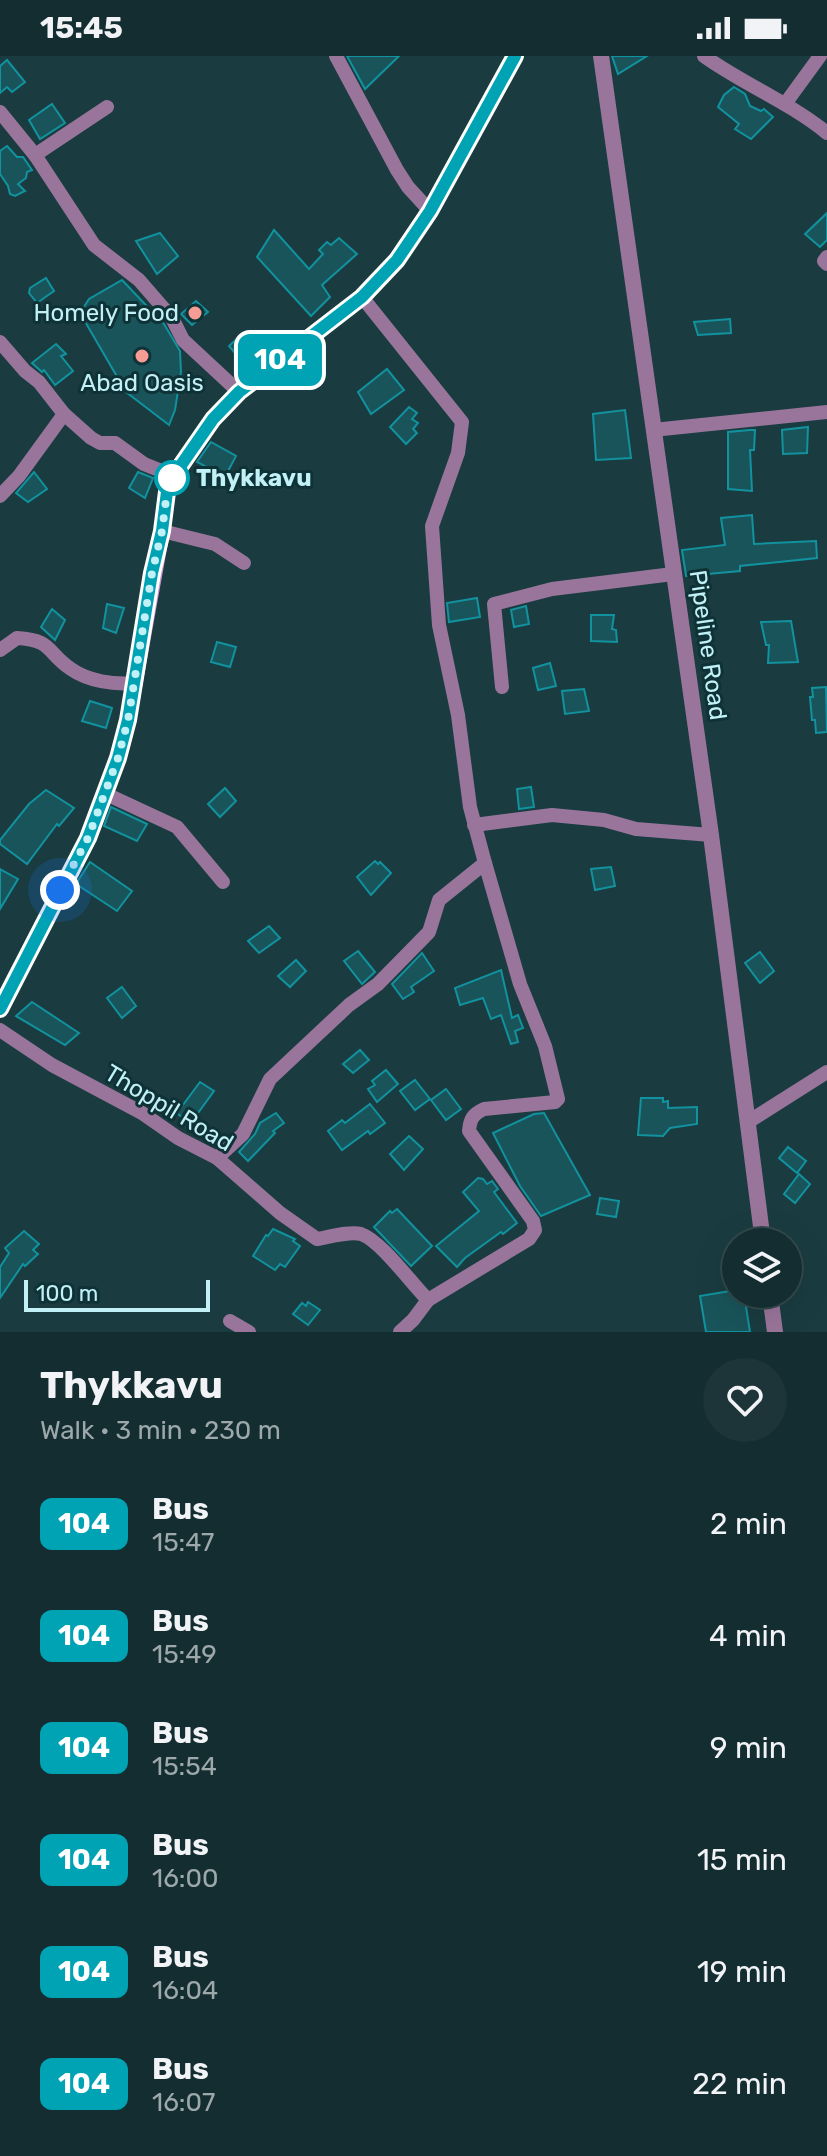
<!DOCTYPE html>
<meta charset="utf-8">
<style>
:root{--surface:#142d30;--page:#1d3538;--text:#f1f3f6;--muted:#9da8ab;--line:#33494c}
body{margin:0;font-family:Rubik,sans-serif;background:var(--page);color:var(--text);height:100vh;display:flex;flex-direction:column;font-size:30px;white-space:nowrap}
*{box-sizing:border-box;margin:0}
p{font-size:26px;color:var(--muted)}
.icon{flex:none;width:44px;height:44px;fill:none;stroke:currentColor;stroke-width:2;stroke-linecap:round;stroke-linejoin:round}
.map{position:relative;height:1276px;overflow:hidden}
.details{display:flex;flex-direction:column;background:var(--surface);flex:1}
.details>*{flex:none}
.badge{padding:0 16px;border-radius:12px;font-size:28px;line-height:52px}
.fabs{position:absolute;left:722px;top:1172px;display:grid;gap:16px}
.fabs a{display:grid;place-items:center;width:80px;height:80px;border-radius:50%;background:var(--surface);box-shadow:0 8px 32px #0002,0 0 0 2px var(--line);font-size:40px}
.scale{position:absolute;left:24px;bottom:20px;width:186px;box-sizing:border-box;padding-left:8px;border:4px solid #c1f1f7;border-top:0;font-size:22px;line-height:28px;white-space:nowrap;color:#c1f1f7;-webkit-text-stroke:6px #0f3236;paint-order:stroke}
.you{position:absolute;width:40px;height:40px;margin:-20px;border:6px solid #fff;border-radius:50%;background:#1a73e8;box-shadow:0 0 0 12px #1a73e833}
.map>.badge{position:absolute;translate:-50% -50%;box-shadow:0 0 0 4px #fff}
.round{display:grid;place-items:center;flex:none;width:84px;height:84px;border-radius:42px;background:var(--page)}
.overview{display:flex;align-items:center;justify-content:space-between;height:136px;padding:0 40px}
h1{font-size:38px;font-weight:700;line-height:60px}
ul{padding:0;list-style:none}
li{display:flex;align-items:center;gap:24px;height:112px;padding:0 40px}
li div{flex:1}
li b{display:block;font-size:30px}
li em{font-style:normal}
li .badge{min-width:88px;font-weight:700;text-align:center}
.status{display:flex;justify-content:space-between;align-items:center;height:56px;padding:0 40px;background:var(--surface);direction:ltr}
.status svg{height:22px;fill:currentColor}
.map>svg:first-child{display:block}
.building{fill:#19545a;stroke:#11929e;stroke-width:2}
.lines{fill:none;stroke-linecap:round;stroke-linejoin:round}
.minor{stroke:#9a759b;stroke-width:14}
.tertiary{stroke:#9a759b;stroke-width:16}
.secondary{stroke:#d297d4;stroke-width:16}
.line-casing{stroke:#fff;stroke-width:18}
.line{stroke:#00a3b4;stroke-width:12}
.walk{stroke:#c1f1f7;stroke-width:8;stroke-dasharray:0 14.4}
.poi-dot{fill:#f59c94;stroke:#0f3236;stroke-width:3}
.stop-dot{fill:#fff;stroke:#00a3b4;stroke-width:4}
.labels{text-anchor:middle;stroke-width:6;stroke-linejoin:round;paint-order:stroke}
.poi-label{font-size:24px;fill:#c1f1f7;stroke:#0f3236;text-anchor:end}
.stop-label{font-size:24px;font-weight:bold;fill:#c1f1f7;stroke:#0f3236;text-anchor:start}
.street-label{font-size:24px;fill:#c1f1f7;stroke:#0f3236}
</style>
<div class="status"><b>15:45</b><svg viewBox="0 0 49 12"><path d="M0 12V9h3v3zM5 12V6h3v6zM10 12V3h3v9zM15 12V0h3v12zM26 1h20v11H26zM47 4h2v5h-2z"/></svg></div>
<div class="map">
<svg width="827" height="1276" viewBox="0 0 827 1276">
<rect width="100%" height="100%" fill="#1a3c40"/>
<g class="building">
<polygon points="347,0 399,0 365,33"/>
<polygon points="612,0 647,0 618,18"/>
<polygon points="7,4 25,26 12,36 7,31 0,37 0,10"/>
<polygon points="734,31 745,38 750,50 761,55 764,53 773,61 751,83 735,73 739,68 718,51 724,39"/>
<polygon points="52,48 65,67 40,83 29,64"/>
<polygon points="7,90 17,101 23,101 32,114 27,116 26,122 18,128 25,135 15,140 10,138 8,130 0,118 0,95"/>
<polygon points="827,157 827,184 820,191 805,178"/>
<polygon points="274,174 309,213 323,198 319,194 327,186 331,189 339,182 357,198 322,229 330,241 311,260 257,201"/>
<polygon points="160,177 178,200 157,218 136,185"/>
<polygon points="46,222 54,235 37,247 29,237 30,232"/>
<polygon points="122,224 164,268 180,295 181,316 175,354 169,369 126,336 80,257 89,243"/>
<polygon points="196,245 208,256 192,269 181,258"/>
<polygon points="730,263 731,277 698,279 694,266"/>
<polygon points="240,280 258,301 246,310 229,290"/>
<polygon points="56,288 66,298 61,300 73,315 55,329 44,314 42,316 32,307"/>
<polygon points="387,313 404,334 371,358 358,336"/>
<polygon points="409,351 417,357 412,363 418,367 413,373 417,377 406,388 390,371"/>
<polygon points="625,354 631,402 596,404 593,358"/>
<polygon points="808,371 807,397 783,398 782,374"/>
<polygon points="750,374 755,374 754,394 750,394 752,435 728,433 728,376"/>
<polygon points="211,386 236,400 225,421 197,406"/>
<polygon points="34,416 47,433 28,446 16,437"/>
<polygon points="138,416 153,422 145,442 129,432"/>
<polygon points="752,459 754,488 816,485 817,502 740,510 740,515 686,520 682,494 725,489 721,462"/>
<polygon points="477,542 480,561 449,566 447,547"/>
<polygon points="107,548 124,552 116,577 103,572"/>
<polygon points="526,550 529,568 514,571 511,554"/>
<polygon points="52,553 65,564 55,584 41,571"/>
<polygon points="591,559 614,559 612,573 616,574 617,586 591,585"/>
<polygon points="791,565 798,606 768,607 769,589 766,589 761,566"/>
<polygon points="217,586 236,591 230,611 211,606"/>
<polygon points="550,607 556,630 538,634 533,612"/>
<polygon points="826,631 827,676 816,677 815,664 812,664 810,641 813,641 812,632"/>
<polygon points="584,633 589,655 565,658 562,635"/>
<polygon points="90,645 112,652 106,672 82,665"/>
<polygon points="531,731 534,751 519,753 517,733"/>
<polygon points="225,732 236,745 220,761 208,748"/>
<polygon points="46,734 74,752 59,770 57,768 27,808 0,788 0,784 29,748"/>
<polygon points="111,751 147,768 137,785 104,770"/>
<polygon points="375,805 378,808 380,806 391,817 371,839 357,821"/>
<polygon points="90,806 132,835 117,855 76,828"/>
<polygon points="611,811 615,830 595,834 591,813"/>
<polygon points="0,813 18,823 0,853"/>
<polygon points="269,870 280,882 259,897 248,885"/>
<polygon points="358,895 375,916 362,928 344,905"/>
<polygon points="760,896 774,915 760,927 745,907"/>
<polygon points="422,897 434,915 411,931 414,936 403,943 392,928"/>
<polygon points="296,904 306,915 290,931 278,920"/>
<polygon points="501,914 512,962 518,959 523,972 515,975 518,986 511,988 501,959 491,963 483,942 460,949 455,932"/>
<polygon points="122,931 136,950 122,962 107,942"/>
<polygon points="32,946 79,977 65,989 16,960"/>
<polygon points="360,994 369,1004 353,1017 343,1008"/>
<polygon points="386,1014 398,1028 377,1046 368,1033 375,1029 372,1025"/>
<polygon points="415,1024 430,1043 415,1054 400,1035"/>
<polygon points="200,1026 214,1035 190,1068 177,1057"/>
<polygon points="446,1033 461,1053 446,1064 431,1044"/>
<polygon points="641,1042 663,1042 663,1046 668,1045 668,1052 697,1051 697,1068 670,1072 663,1080 638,1079"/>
<polygon points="370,1048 385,1067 370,1078 368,1075 342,1094 328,1075 342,1064 345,1067"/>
<polygon points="276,1057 284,1067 273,1075 275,1077 248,1105 239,1096 255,1078 260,1067"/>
<polygon points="544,1057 590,1139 541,1160 520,1130 493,1077 534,1058"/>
<polygon points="409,1080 423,1093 404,1114 390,1098"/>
<polygon points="788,1091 806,1105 797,1117 779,1102"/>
<polygon points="799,1118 810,1128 795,1147 784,1138"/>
<polygon points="478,1122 483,1123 487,1128 492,1125 498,1133 494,1136 517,1167 503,1178 501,1176 465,1202 457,1211 436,1190 479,1155 463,1136"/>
<polygon points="600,1142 619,1145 616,1161 597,1158"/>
<polygon points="397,1153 432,1190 411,1210 374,1171 390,1155 392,1157"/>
<polygon points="273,1173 295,1183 293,1185 300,1190 285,1211 280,1208 275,1214 253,1200 266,1179 268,1180"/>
<polygon points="24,1175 39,1188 33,1194 38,1198 25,1210 23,1208 0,1242 0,1211 9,1197 5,1192"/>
<polygon points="736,1234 736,1238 744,1238 750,1276 706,1276 700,1240"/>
<polygon points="308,1246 320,1254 308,1269 293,1258 302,1247 306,1250"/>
</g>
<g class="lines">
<g class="minor">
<polyline points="336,0 397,114 408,131 430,155"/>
<path d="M704 0C743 28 789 46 827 77"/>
<polyline points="785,48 820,0"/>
<polyline points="0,56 35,99 94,189 139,224 172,262 183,284 239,336"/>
<polyline points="35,99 107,51"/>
<polyline points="827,201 824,205 827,208"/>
<polyline points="0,286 25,315 39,326 64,358 91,382 100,387 115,387 144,408 174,420"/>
<polyline points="653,374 827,356"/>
<polyline points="0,440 19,420 64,358"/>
<polyline points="162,475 215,488 244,507"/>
<path d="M0 594 17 582C53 584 46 596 71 613 88 625 114 629 134 627"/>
<polyline points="502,631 494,548 552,533 673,518"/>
<polyline points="106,738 177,771 223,826"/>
<polyline points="474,769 552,759 604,764 636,773 711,779"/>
<path d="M0 974 52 1009 142 1057 178 1082 217 1102 280 1157 317 1183C329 1181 350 1175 361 1178 381 1185 411 1227 428 1244L413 1264 400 1276"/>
<polyline points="748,1066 827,1016"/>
<polyline points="217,1102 243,1078 270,1023 349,949 378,928 429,876 439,844 485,807 470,751 458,659 439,569 432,470 458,397 462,366 362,241"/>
<path d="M428 1244 529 1183 535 1174 533 1165 469 1075C470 1063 473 1058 484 1053L555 1046 558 1043 545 990 520 928 485 807"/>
<polyline points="230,1265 249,1276"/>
</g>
<g class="tertiary">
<polyline points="601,0 711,779 763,1186"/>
<polyline points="770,1238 775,1276"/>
</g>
<polyline class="secondary" points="0,953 88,782 118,702 128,664 162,475 168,428 213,363 239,336 362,241 397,204 430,155 515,0"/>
</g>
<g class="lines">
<g class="line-casing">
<polyline id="line" points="0,953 88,782 118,702 128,664 152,517 162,475 168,428 213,363 239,336 362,241 397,204 430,155 515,0"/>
</g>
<use href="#line" class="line"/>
<polyline class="walk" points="60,834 88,782 118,702 128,664 152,517 162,475 168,428 174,420 172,422"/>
</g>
<g class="poi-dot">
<circle cx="195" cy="257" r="8"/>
<circle cx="142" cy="300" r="8"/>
</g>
<circle class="stop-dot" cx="172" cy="422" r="16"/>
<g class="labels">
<g class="poi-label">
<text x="179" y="265">Homely Food</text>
<text x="142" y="335" text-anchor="middle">Abad Oasis</text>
</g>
<g class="stop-label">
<text x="196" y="430">Thykkavu</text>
</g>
<g class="street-label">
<text transform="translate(708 589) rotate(82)" y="8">Pipeline Road</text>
<text transform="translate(169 1052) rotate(31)" y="8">Thoppil Road</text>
</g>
</g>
</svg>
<div class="fabs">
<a><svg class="icon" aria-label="layers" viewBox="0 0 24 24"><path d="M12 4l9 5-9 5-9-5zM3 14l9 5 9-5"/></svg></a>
</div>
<div class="scale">100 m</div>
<div class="you" style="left:60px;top:834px"></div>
<b class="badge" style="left:280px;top:304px;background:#00a3b4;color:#fff">104</b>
</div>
<section class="details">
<div class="overview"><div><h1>Thykkavu</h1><p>Walk · 3 min · 230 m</p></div><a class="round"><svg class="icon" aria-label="heart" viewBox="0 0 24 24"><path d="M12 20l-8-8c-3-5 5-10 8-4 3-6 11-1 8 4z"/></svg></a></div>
<ul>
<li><span class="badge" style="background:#00a3b4;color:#fff">104</span><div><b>Bus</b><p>15:47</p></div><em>2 min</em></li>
<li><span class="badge" style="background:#00a3b4;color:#fff">104</span><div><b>Bus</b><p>15:49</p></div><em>4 min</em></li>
<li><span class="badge" style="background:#00a3b4;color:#fff">104</span><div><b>Bus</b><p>15:54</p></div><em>9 min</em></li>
<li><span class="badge" style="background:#00a3b4;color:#fff">104</span><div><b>Bus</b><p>16:00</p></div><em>15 min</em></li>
<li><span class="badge" style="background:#00a3b4;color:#fff">104</span><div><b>Bus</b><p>16:04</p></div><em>19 min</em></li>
<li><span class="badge" style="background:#00a3b4;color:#fff">104</span><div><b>Bus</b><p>16:07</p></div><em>22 min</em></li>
</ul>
</section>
